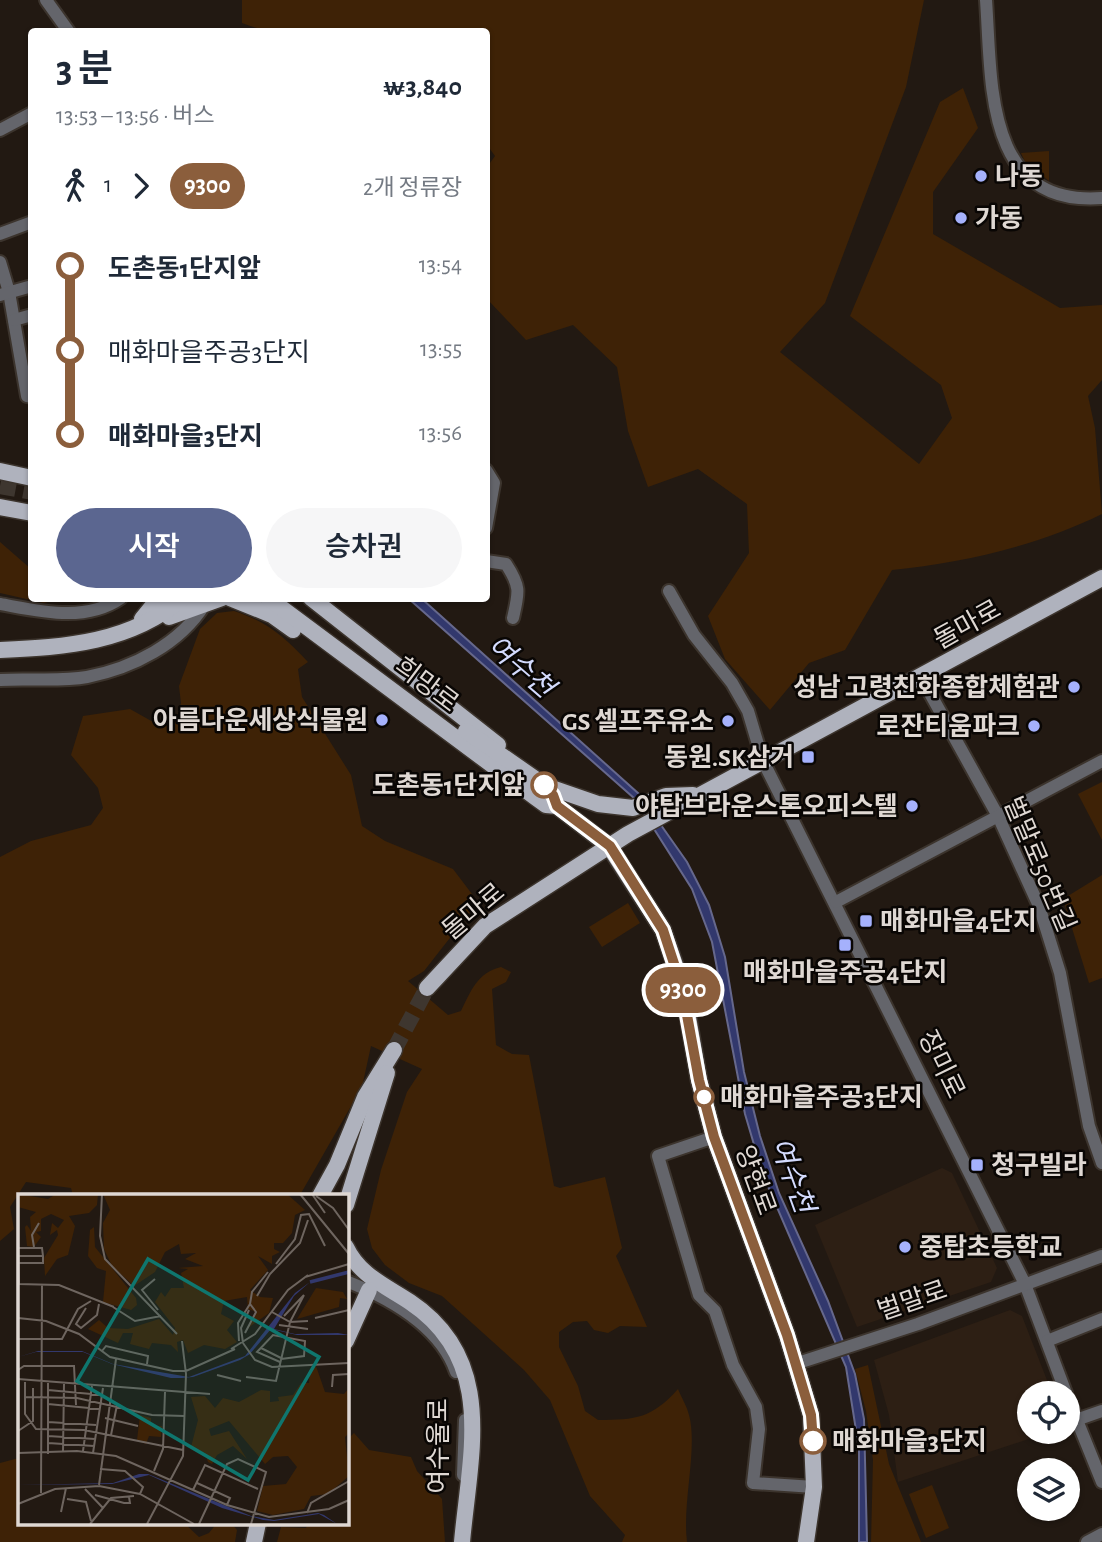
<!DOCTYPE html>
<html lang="ko">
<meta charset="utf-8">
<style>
:root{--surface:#fff;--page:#f6f6f7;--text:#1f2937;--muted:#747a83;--accent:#5b6690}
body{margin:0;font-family:"Alegreya Sans","Noto Sans KR",sans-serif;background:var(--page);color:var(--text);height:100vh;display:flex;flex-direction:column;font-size:26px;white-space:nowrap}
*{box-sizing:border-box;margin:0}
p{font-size:23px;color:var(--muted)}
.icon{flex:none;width:38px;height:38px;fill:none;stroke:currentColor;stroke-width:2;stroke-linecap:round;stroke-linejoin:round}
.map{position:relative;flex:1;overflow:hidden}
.sheet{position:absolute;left:28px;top:28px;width:462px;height:574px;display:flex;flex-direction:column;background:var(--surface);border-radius:7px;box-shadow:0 2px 5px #0004}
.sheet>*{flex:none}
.badge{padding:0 14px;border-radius:23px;font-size:24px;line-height:46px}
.tools{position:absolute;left:1017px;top:1381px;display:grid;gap:14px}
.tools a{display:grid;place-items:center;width:63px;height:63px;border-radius:50%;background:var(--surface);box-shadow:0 2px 5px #0004;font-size:35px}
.map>.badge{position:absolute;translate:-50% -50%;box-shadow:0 0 0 4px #fff}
.legs{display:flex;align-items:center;gap:10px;height:77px;padding:0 28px;font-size:23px}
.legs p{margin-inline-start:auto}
.head{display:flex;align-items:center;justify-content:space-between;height:119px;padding:0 28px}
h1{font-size:38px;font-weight:600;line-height:52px}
.primary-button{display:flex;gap:14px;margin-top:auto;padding:14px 28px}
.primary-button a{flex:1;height:80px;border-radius:42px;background:var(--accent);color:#fff;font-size:28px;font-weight:600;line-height:80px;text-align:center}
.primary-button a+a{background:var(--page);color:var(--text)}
ul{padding:0 28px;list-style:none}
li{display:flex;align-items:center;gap:24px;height:84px;font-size:26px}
li i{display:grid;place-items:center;width:10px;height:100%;margin:0 9px;background:currentColor}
li i::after{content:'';width:18px;height:18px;margin:-9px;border:5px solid;border-radius:50%;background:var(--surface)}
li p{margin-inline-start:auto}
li:first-child i{background:linear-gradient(#0000 50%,currentColor 0)}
li:last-child i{background:linear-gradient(currentColor 50%,#0000 0)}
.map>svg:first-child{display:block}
.built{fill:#2d1f14}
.green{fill:#3e2206}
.water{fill:#32386d;stroke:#66688c;stroke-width:2}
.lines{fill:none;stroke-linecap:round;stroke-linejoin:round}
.major-tunnel{stroke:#3e362f;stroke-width:16;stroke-dasharray:16 8;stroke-linecap:butt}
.minor-casing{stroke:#3c342d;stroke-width:16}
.major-casing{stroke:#3c342d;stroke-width:19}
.minor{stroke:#64656b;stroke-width:12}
.major{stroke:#afb2bd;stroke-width:16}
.line-1-casing{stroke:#fff;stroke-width:16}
.line-1{stroke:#8b5e3c;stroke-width:10}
.poi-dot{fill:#a5b1fc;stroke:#090604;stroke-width:2.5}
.stop-1-dot{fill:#fff;stroke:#8b5e3c;stroke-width:3.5}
.labels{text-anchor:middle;stroke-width:5;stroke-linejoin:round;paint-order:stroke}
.poi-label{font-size:26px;font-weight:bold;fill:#dfd8d3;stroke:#090604;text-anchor:end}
.street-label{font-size:26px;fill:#dfd8d3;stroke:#090604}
.stop-label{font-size:26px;font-weight:bold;fill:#dfd8d3;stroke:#090604;text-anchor:start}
.water-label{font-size:28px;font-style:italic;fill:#d4dbfe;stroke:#090604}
.inset-river{fill:none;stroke:#32386d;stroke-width:3.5}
.inset-road{fill:none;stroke:#6e655f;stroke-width:2}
.view{fill:#0f766e;fill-opacity:0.15;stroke:#0f766e;stroke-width:3.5}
.inset-edge{fill:none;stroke:#dfd8d3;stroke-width:3.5}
</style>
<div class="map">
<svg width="1102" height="1542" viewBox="0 0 1102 1542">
<rect width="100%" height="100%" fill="#221912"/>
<g class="built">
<polygon points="942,1168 952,1173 997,1268 991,1282 857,1327 815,1225"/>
<polygon points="1010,1310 1022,1316 1052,1393 1029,1393 1029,1432 1050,1432 898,1482 889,1415 874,1360"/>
</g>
<g class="green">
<path d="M242 0H924L906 87 825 303 780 352 919 464 952 418 941 385 850 316 940 102 963 88 978 128 933 192V234L1060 308 1102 305V380L1088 396 1095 428 1102 514C1037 546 963 563 892 570L845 650 809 663 770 710 725 659 708 616 749 553 747 504 698 469 648 487 628 431 617 367 573 325 526 340 487 299V167L495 156 487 145 486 32H356L352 28C318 36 274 36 242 23Z"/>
<polygon points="1049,151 1049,181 1025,162 1021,153"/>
<polygon points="0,542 31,569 32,598 58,599 44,603 0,593"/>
<path d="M234 611C268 622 284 637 308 662L298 669 302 697 351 775 362 826 385 841 453 869 478 902 424 971 408 981 448 1015 461 1011C471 991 477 973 501 967L511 972 506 982 492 989 496 1045 512 1054 529 1055 554 1186 560 1188 605 1177 622 1248 616 1256 647 1327 620 1326 608 1333 594 1330 587 1321 573 1322 559 1332V1347L578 1386 585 1411 598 1420C636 1420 652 1418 678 1389 681 1397 687 1406 689 1415 698 1448 682 1503 687 1542H622L625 1535 590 1496 550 1400 524 1370 442 1296 409 1283 385 1265 372 1248 367 1229 381 1170 407 1092 422 1069 371 1046 362 1087 300 1195 73 1196 71 1188 26 1182 10 1207 14 1229 0 1241V857L31 841 91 825 103 808 98 788 71 755 83 716 130 709 162 727 175 722 181 703 179 686 200 629 217 613Z"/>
<polygon points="1102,782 1102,840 1078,794"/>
<polygon points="1102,875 1102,978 1089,983 1063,899"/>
<polygon points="628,903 640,923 602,947 589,927"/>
<polygon points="868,1365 889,1464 921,1542 871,1542 873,1460 866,1411 855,1369"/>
<polygon points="354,1433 369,1450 411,1457 417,1471 442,1499 445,1542 277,1542 281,1527 306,1528 308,1523 346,1523 347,1440"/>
<polygon points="19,1458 19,1523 184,1523 199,1537 209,1533 217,1523 231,1523 237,1530 235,1542 0,1542 0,1463"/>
<polygon points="932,1485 949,1528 926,1538 909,1494"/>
</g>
<polygon class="water" points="409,599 422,599 639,794 687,862 709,905 725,957 744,1072 760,1136 779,1193 828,1301 855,1374 864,1419 867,1542 859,1542 859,1449 846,1367 763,1175 745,1114 712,942 692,889 635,799"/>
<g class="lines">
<g class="major-tunnel">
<polyline points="0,486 32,492"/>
<polyline points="394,1050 427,988"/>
</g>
<g class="minor-casing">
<g id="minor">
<polyline points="46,0 69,32"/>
<path d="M986 0C992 83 984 207 1102 198"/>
<polyline points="0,130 32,113"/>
<polyline points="0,234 32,222"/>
<polyline points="0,262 9,292 27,396 32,397"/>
<polyline points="0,295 32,286"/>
<polyline points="14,320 32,315"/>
<polyline points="486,470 494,483 486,528"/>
<path d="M486 561 506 564C521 587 519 592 513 618"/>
<polyline points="669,591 694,635 732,683 748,711 763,761 1025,1284 1066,1393"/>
<path d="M0 604C39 611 85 623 121 598"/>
<polyline points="921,677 998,816 1039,906 1060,973 1089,1126 1102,1163"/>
<path d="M0 680C29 678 59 682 87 677 133 668 180 644 205 604"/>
<polyline points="836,902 1102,761"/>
<polyline points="714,1137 658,1156 699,1295 715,1311 733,1365 756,1407 759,1429 753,1483 814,1487"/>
<path d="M346 1281C389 1298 440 1326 456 1372"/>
<polyline points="1047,1341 1102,1319"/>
<polyline points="795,1364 918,1324 1102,1256"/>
<polyline points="1068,1398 1102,1482"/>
<polyline points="1076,1420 1102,1411"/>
<polyline points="463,1475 465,1420"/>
<polyline points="1087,1542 1102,1534"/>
</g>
</g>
<g class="major-casing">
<g id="major">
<polyline points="0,471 32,478"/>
<polyline points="0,507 32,513"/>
<polyline points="230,598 272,615 293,630"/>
<polyline points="268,598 535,797 546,805 557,806 609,846 663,930 683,988 699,1080 714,1137 787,1335 811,1415 814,1487 806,1542"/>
<polyline points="311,598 498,745"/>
<polyline points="169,617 222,598"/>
<polyline points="142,619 159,598"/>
<path d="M0 650C66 647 130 643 183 598"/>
<polyline points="466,731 544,785 553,795 557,806"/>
<polyline points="546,786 598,804 633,808 666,796 693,795"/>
<polyline points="427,988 485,926 628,834 1102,578"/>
<polyline points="320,1196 337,1165 365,1097 394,1050"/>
<polyline points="346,1205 387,1073"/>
<path d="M346 1247C359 1275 386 1286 410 1302 497 1360 470 1453 462 1542"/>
<polyline points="346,1341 369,1290"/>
<polyline points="254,1542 258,1523"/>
</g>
</g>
<use href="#minor" class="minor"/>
<use href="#major" class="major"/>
</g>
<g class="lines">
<g class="line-1-casing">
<polyline id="line-1" points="544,785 553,795 557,806 610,846 663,930 682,988 699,1080 714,1137 787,1335 811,1415 813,1441"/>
</g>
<use href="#line-1" class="line-1"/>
</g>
<g class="poi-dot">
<circle cx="981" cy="176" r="7"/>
<circle cx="961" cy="218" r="7"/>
<circle cx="1074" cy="687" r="7"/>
<circle cx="382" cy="720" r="7"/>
<circle cx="728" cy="721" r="7"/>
<circle cx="1034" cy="726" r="7"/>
<rect x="801" y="750" width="14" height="14" rx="3.5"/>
<circle cx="912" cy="806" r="7"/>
<rect x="859" y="914" width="14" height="14" rx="3.5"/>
<rect x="838" y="938" width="14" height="14" rx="3.5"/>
<rect x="970" y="1158" width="14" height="14" rx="3.5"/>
<circle cx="905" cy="1247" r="7"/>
</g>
<g class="stop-1-dot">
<circle cx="544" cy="785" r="12"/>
<circle cx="704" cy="1097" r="9"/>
<circle cx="813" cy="1441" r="12"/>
</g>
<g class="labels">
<g class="poi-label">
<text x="995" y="185" text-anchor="start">나동</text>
<text x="975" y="227" text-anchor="start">가동</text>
<text x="1060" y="696">성남 고령친화종합체험관</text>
<text x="368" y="729">아름다운세상식물원</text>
<text x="714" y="730">GS 셀프주유소</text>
<text x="1020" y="735">로잔티움파크</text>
<text x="794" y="766">동원.SK삼거</text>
<text x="898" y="815">야탑브라운스톤오피스텔</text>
<text x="880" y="930" text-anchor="start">매화마을4단지</text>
<text x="845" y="981" text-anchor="middle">매화마을주공4단지</text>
<text x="991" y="1174" text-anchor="start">청구빌라</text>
<text x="919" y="1256" text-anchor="start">중탑초등학교</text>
</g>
<g class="street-label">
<text transform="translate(967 624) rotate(-29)" y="9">돌마로</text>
<text transform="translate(427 684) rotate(37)" y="9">희망로</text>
<text transform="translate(1040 864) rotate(67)" y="9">벌말로50번길</text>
<text transform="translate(473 911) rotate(-40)" y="9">돌마로</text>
<text transform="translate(942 1064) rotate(64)" y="9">장미로</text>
<text transform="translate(756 1180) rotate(70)" y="9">양현로</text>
<text transform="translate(912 1300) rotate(-19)" y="9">벌말로</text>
<text transform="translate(438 1446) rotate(-90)" y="9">여수울로</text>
</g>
<g class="stop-label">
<text x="525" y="794" text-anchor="end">도촌동1단지앞</text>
<text x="720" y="1106">매화마을주공3단지</text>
<text x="832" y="1450">매화마을3단지</text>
</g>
<g class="water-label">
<text transform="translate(521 666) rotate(41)" y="10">여수천</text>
<text transform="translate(793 1175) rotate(70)" y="10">여수천</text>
</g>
</g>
<g transform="translate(18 1194)">
<rect width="331" height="331" fill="#221912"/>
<path d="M0 0 30 5 38 0H80L79 11 71 19 51 22 57 32 50 61 39 65 27 82 26 64 40 41 39 36 32 41 34 29 40 34 46 26 33 20 23 25V37L18 38 23 43 16 53 9 52 7 33 9 31 13 37 12 23 18 18 0 13ZM85 0H269L287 16 277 21 274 39 265 49H256V55L262 58 254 62V70L240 62 250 76 232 96 242 103 255 104 251 119 230 134 239 118 230 115 229 103 206 107 203 120 216 127 209 136 219 148 207 155 186 151 170 159 165 146 159 148 160 158 153 151 134 149 131 155 112 150 115 139H105L100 149 70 135 81 126 90 134 110 135 141 125 155 141 157 134 137 108 143 98 147 103 153 94H166L163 79 170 75 160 74 185 72 167 65 178 59 163 60 161 50 147 58 137 78 116 92 94 72 86 55 85 29 92 16ZM76 33 77 53 118 104 119 111 113 116 85 108 88 77 79 74 70 62 72 36ZM298 94 325 98 329 105 322 104 321 113 279 125ZM298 172 307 198 326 200 331 194V239L327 243 331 282 310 300 293 302 286 315 255 321 239 317 245 292 268 290 279 273 270 262 255 263 247 270 211 227 191 235 193 242 211 237 229 265 215 252 199 261 194 270 190 268 187 259 173 253 180 226 173 203 187 202 197 214 205 204 221 208 243 196 252 197V208L261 207 260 203 275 201 283 189H291L292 176ZM122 221 133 224V232H144L143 243 131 242 128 250 119 246Z" fill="#3e2206"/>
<path d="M292 88 276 102 256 135 277 140 320 139 331 141H279L253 135 232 160 222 166 175 183 164 184H153L94 170 65 158H18L0 163 20 157H64L95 170 171 183 227 162 277 99ZM121 280H130L233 322 256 326 300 319 306 321 319 330 301 320 256 327 245 326 204 314 131 281 94 290 0 291 95 289Z" fill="#32386d"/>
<path class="inset-river" d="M292 88 331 78"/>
<path class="inset-road" d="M84 0 82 42 87 65 159 140M282 0 331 60M294 0 307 19M298 2 315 14 331 36M0 48 1 90M16 53 14 41 21 29M0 54H24L25 62V69H0M1 62H25M258 70 277 45 283 21 291 20 307 52M287 83 331 70M137 85 124 96 140 116M0 90 41 91 96 113M239 102 252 80 282 49 290 26M232 110 234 98 250 78M95 113 117 127 143 122M68 114 58 130 63 134 79 121 81 110M254 118 272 128 290 127M266 122 286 101M0 124 28 127 61 140 92 163 155 177H168L217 155M297 124 331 116M261 131 290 135M0 145H44L60 115 73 107M221 147 220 129 232 110 238 118 227 139M225 149 237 166 254 173 331 169M225 149 223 134 231 116M243 154 263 164M213 155 237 140 270 96 290 81M84 157 88 152 130 162 129 170M262 168 239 158 255 141 287 147 286 162 263 165M0 176 6 172H56L58 211M199 181 223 187M228 183 258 187 272 128 286 101M0 185 192 200M7 188V220L18 235 66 236 165 256M314 193 315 181 331 180M30 196 84 201M7 203 59 204 134 221 166 222M30 210 81 215M87 224 120 232M30 228 78 231M0 237 15 227V194M93 241 99 211M30 242 77 245M30 249 76 252M65 257 74 192M45 258 46 189M0 259 59 257 98 262 209 311 251 323 311 315 331 306M75 259 85 194M30 260V189M82 275 107 277 125 293 122 300M136 277 145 255 147 198M179 289 212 304 209 311M81 291 98 165M67 295 85 314M175 296 187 271 240 295M23 299 24 90M77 301 106 309H112L111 303M49 305 68 308 73 327M0 310 37 295 81 292 122 300 176 330M43 318 48 294M289 319 293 309 331 287M72 330 93 304 116 302M129 330 165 262 168 180 164 147M181 330 209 270 220 265 248 278 233 330"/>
<path class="view" d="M130 65 301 163 230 286 59 187Z"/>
<rect width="331" height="331" class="inset-edge"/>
</g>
</svg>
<div class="tools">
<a><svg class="icon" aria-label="locate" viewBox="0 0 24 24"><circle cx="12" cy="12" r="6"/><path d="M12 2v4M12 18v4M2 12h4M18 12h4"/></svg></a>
<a><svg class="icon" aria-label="layers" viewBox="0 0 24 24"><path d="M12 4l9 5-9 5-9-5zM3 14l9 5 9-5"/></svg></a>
</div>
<b class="badge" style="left:683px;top:990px;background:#8b5e3c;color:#fff">9300</b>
<section class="sheet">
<div class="head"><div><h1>3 분</h1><p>13:53 – 13:56 · 버스</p></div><b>₩3,840</b></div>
<div class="legs"><svg class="icon" aria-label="walk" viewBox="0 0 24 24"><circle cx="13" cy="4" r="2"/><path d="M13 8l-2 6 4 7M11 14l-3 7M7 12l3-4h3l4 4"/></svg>1<svg class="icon" aria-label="forward" viewBox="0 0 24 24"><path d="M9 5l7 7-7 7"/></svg><b class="badge" style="background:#8b5e3c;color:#fff">9300</b><p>2개 정류장</p></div>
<ul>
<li><i style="color:#8b5e3c"></i><b>도촌동1단지앞</b><p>13:54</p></li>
<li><i style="color:#8b5e3c"></i><span>매화마을주공3단지</span><p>13:55</p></li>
<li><i style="color:#8b5e3c"></i><b>매화마을3단지</b><p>13:56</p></li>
</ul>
<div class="primary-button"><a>시작</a><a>승차권</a></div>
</section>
</div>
